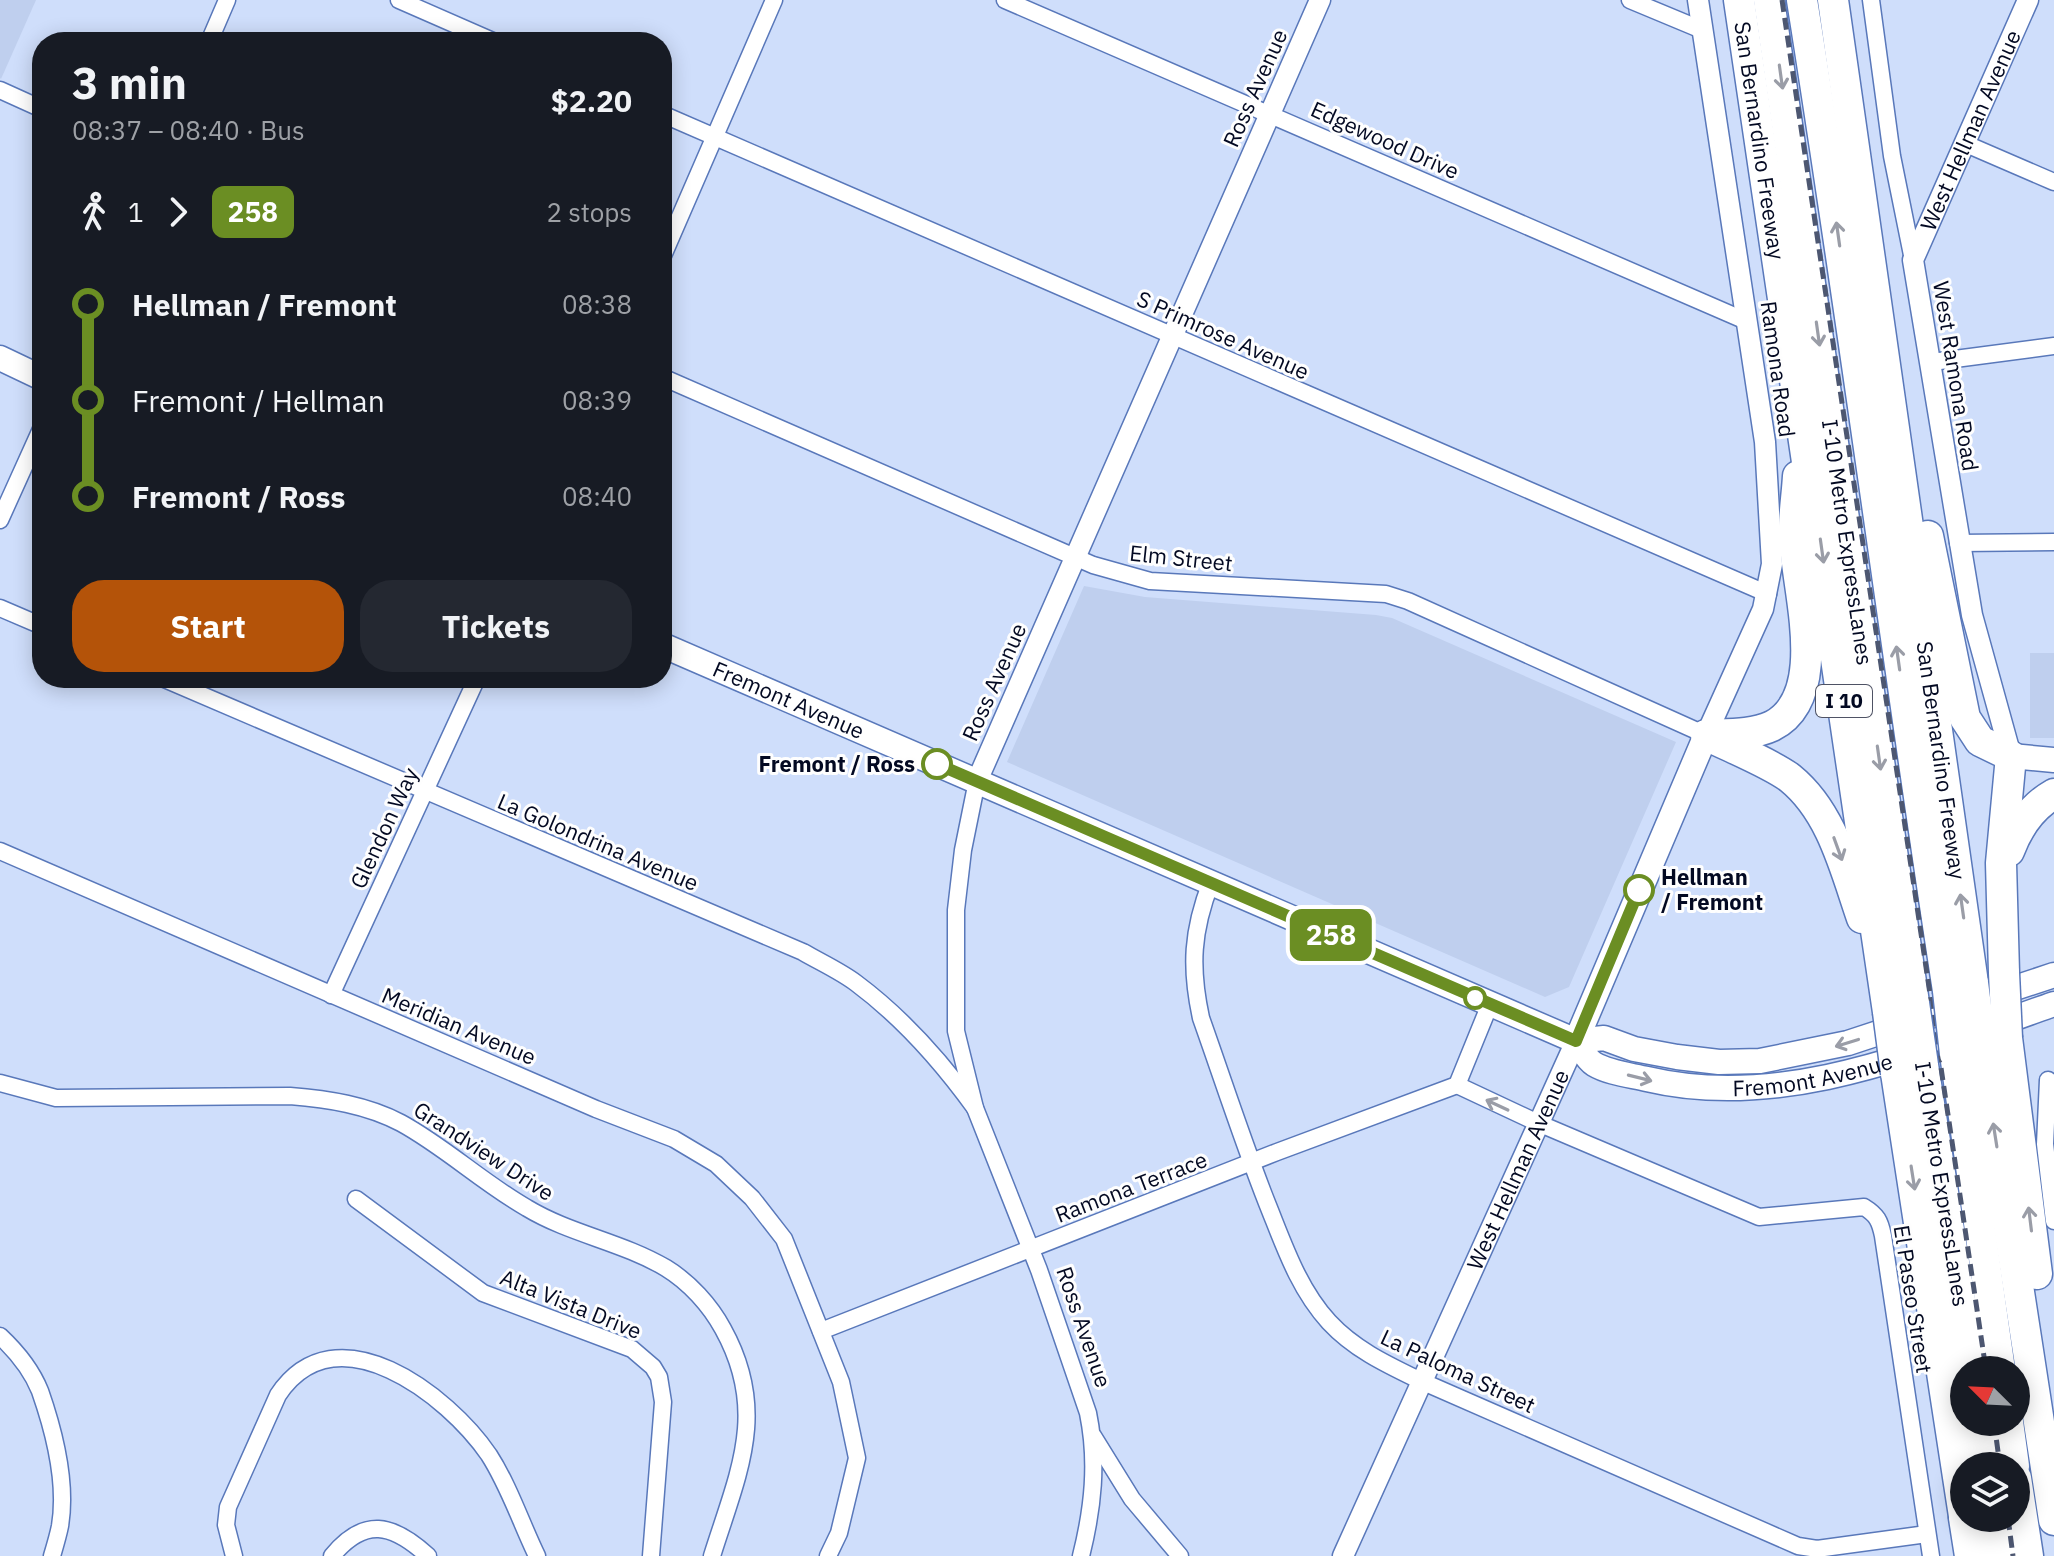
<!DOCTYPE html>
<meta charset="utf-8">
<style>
:root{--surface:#171b24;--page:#242831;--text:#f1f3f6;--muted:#9ea1a6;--accent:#b45309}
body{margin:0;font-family:"IBM Plex Sans",sans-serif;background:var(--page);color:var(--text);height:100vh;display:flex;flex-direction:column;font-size:30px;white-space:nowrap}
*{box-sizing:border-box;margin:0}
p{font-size:26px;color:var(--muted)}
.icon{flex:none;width:44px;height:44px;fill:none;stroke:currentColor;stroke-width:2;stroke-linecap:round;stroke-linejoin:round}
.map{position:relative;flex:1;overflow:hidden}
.drawer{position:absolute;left:32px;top:32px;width:640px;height:656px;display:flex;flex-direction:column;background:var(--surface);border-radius:32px;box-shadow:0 4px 20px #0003}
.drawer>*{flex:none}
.badge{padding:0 16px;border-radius:12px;font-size:28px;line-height:52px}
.needle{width:52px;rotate:294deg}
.tools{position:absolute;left:1950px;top:1356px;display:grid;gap:16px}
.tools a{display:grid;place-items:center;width:80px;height:80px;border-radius:50%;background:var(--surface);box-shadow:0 4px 20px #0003;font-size:40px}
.map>.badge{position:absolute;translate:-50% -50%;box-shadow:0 0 0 4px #fff}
.legs{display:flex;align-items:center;gap:12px;height:88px;padding:0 40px;font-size:26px}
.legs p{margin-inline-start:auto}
.summary{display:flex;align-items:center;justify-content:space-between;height:136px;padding:0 40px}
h1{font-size:44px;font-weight:700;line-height:60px}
.primary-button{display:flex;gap:16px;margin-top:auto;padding:16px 40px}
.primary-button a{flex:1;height:92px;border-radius:32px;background:var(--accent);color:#fff;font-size:32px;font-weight:700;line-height:92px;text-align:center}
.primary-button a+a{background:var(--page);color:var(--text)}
ul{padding:0 40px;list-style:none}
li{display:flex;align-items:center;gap:28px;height:96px;font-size:30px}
li i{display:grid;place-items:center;width:12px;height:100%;margin:0 10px;background:currentColor}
li i::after{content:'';width:20px;height:20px;margin:-10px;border:6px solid;border-radius:50%;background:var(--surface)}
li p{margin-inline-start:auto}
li:first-child i{background:linear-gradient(#0000 50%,currentColor 0)}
li:last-child i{background:linear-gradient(currentColor 50%,#0000 0)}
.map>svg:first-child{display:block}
.built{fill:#bfcfee}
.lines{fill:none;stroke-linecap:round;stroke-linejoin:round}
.minor-casing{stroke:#5978ba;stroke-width:19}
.tertiary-casing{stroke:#5978ba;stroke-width:23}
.secondary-casing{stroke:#5978ba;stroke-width:27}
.motorway-casing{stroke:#5978ba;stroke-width:33}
.minor{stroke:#fff;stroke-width:16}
.tertiary{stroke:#fff;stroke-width:20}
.secondary{stroke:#fff;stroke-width:24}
.motorway{stroke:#fff;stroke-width:30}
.rail{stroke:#4d5771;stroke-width:5;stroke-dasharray:12 6;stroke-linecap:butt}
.motorway-bridge-casing{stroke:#5978ba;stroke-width:33;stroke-linecap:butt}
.motorway-bridge{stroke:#fff;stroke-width:30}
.oneway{stroke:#9a9da7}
.line-1-casing{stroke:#fff;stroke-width:18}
.line-1{stroke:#6b8e23;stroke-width:12}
.stop-1-dot{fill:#fff;stroke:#6b8e23;stroke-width:4}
.labels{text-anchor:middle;stroke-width:6;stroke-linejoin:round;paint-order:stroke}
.shield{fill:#fefefe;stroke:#4e5264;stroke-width:2}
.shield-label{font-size:20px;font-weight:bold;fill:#030922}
.street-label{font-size:22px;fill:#030922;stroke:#fefefe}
.stop-label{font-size:22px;font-weight:bold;fill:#030922;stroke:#fefefe;text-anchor:end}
</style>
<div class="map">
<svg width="2054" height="1556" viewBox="0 0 2054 1556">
<rect width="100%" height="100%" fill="#cfdefb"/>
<g class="built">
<polygon points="0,0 36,0 1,79 0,78"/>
<polygon points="1084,586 1145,597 1376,615 1392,618 1676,742 1569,987 1545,997 1007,762"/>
<rect x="2030" y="653" width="24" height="85"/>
</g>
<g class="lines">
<g class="minor-casing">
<g id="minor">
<polyline points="399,0 495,42"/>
<polyline points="1005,0 1746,321"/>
<polyline points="1630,0 1702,30"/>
<polyline points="1871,0 1892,156 1913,260"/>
<polyline points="209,42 227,0"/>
<polyline points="0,90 42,109"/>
<polyline points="662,114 1768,594"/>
<polyline points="1966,144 2054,182"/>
<polyline points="662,258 774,0"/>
<polyline points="1932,362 2054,346"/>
<polyline points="662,377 1093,565 1150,581 1386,594 1408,601 1706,735"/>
<polyline points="0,520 42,427"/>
<polyline points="1958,543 2054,542"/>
<polyline points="0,608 42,626"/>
<path d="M162 678 803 952C820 962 840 971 856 983 903 1018 941 1061 975 1108"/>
<path d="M977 781 963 850 956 910V1031L975 1108 1039 1270 1088 1413C1098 1462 1093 1508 1081 1556"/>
<polyline points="0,851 596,1109 674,1139 716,1164 752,1198 784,1239 841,1382 857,1458 839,1533 828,1556"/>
<path d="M1211 882C1192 931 1190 967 1201 1018 1223 1080 1243 1142 1267 1203 1284 1245 1298 1288 1329 1322 1355 1350 1388 1365 1421 1381L1798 1546 1817 1549 1927 1534"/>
<polyline points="331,995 477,678"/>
<polyline points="2048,1080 2045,1144 2054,1221"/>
<path d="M0 1083 56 1098 290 1096C328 1099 367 1105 401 1123 445 1147 483 1183 527 1208 570 1234 622 1242 666 1268 689 1282 710 1305 723 1329 769 1412 738 1473 712 1556"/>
<path d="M1457 1085 1538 1123 1759 1217 1864 1207C1877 1215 1880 1221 1883 1236L1931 1556"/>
<polyline points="356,1199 483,1293 632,1349 653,1367 659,1377 663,1402 651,1556"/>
<polyline points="821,1331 1277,1152 1457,1085 1490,1004"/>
<path d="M0 1336C16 1351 32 1371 40 1391 54 1431 67 1484 60 1526 58 1536 55 1546 52 1556"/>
<polyline points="1093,1436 1132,1499 1180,1556"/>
<path d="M234 1556 226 1525 228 1507 278 1395C336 1308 448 1395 489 1455 509 1486 521 1523 537 1556"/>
<path d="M332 1556C364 1517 392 1523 428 1556"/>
</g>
</g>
<g class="tertiary-casing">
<g id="tertiary">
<polyline points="1698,0 1765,442 1772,564 1763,609 1706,735"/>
<path id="s1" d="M2011 756 1972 615 1913 260 2028 0"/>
<polyline points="977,781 1320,0"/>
<path id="s2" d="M1343 1556 1576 1041"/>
</g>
</g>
<g class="secondary-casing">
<g id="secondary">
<polyline points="0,358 42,378"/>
<path id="s3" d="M662 645 1576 1041 1604 1038 1634 1049 1677 1057 1719 1062 1760 1061 1848 1043 2054 975"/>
<polyline points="2011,756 2054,760"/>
<path id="s4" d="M1576 1041C1581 1048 1587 1060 1594 1064 1609 1073 1630 1075 1647 1079 1786 1112 1925 1049 2054 1004"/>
<polyline points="1576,1041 1706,735"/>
</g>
</g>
<g class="motorway-casing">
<g id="motorway">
<path id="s5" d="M1739 0 1888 1012"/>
<path id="s6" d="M1769 0 1914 1003"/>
<path d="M1802 0C1855 330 1897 661 1948 991"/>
<path id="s7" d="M1833 0 1973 983"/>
<polyline points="1928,536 1965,718 1980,741 2011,756 2001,863 2004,973"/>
<path d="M1706 735C1728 734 1753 735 1772 726 1833 695 1794 582 1794 530 1794 512 1797 494 1798 476"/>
<path d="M1708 736C1730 747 1772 764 1790 778 1832 812 1845 869 1862 918"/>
<path d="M2009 851C2018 827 2031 807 2054 794"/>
<polyline points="2007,1038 2037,1274"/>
<polyline points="1981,1045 2054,1520"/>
<polyline points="1955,1054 2000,1370"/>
<polyline points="1923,1065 1971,1370"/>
<polyline points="1896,1073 1964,1516"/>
<polyline points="1979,1422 1986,1466"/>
<polyline points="2008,1422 2014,1466"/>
<polyline points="2016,1478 2028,1556"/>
<polyline points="1964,1518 1970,1556"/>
<polyline points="1993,1518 1999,1556"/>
</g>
</g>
<use href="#minor" class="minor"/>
<use href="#tertiary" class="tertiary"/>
<use href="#secondary" class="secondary"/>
<use href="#motorway" class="motorway"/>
<g class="rail">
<polyline points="1782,0 1986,1370"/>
<polyline points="1994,1422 2000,1466"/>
<polyline points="2008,1518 2013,1556"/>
</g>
<g class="motorway-bridge-casing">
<g id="motorway-bridge">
<polyline points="2004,973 2007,1038"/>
<polyline points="1973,983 1981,1045"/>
<polyline points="1948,991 1955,1054"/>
<polyline points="1914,1003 1923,1065"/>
<polyline points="1888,1012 1896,1073"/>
</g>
</g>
<use href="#motorway-bridge" class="motorway-bridge"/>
</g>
<defs><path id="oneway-shaft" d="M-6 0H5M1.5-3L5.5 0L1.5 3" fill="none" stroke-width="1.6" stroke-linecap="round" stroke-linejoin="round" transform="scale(2)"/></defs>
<g class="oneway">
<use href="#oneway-shaft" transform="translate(1781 77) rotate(82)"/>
<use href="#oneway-shaft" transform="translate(1838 234) rotate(-98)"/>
<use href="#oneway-shaft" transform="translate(1818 334) rotate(82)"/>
<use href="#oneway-shaft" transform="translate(1822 551) rotate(82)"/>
<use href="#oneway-shaft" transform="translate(1898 658) rotate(-98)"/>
<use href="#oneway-shaft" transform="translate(1879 758) rotate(82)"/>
<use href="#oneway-shaft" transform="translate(1838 849) rotate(70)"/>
<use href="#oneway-shaft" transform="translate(1962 906) rotate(-98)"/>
<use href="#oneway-shaft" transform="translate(1847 1043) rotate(163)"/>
<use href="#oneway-shaft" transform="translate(1640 1078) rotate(14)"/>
<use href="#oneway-shaft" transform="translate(1497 1105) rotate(-155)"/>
<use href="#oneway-shaft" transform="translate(1995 1135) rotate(-99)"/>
<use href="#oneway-shaft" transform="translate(1913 1178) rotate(81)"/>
<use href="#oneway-shaft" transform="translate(2030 1219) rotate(-97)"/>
</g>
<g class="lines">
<g class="line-1-casing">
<polyline id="line-1" points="937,764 1576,1041 1639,890"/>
</g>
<use href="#line-1" class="line-1"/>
</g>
<g class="stop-1-dot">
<circle cx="937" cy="764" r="14"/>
<circle cx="1639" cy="890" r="14"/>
<circle cx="1475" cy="998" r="10"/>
</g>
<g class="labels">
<rect class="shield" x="1816" y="685" width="56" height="32" rx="6"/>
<g class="shield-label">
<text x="1844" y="708">I 10</text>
</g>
<g class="street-label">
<text transform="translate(1255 88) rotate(-66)" y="8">Ross Avenue</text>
<text dy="8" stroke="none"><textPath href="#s1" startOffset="648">West Hellman Avenue</textPath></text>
<text transform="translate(1385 140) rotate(24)" y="8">Edgewood Drive</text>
<text dy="8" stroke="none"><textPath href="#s5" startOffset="142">San Bernardino Freeway</textPath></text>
<text transform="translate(1223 335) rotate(24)" y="8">S Primrose Avenue</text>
<text transform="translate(1778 369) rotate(82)" y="8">Ramona Road</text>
<text transform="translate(1956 376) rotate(81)" y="8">West Ramona Road</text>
<text dy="8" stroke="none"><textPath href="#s6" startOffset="548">I-10 Metro ExpressLanes</textPath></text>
<text transform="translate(1181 558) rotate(6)" y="8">Elm Street</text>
<text transform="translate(994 682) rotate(-66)" y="8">Ross Avenue</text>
<text dy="8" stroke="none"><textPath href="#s3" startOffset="138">Fremont Avenue</textPath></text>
<text dy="8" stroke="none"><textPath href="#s7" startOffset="768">San Bernardino Freeway</textPath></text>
<text transform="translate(384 828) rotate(-65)" y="8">Glendon Way</text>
<text transform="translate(598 842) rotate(23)" y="8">La Golondrina Avenue</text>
<text transform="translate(459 1026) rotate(23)" y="8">Meridian Avenue</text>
<text dy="8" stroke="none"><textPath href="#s4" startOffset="252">Fremont Avenue</textPath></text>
<text transform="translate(484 1151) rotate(33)" y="8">Grandview Drive</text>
<text dy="8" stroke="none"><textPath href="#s2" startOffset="424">West Hellman Avenue</textPath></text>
<text transform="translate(1942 1184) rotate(81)" y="8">I-10 Metro ExpressLanes</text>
<text transform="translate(1131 1187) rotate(-21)" y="8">Ramona Terrace</text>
<text transform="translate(1913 1299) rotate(81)" y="8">El Paseo Street</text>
<text transform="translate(571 1304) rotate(22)" y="8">Alta Vista Drive</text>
<text transform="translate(1084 1327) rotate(71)" y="8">Ross Avenue</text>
<text transform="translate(1458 1371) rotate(25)" y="8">La Paloma Street</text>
</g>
<g class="stop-label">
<text x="915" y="772">Fremont / Ross</text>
<text x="1661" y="885" text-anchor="start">Hellman<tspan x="1661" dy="25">/ Fremont</tspan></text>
</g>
</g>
</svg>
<div class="tools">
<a><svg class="needle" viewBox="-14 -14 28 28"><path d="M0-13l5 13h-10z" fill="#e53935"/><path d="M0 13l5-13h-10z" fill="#9ea1a6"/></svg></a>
<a><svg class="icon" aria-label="layers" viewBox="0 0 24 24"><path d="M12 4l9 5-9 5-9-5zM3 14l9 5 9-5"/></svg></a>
</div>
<b class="badge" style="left:1331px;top:935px;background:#6b8e23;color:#fff">258</b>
<section class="drawer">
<div class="summary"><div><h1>3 min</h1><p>08:37 – 08:40 · Bus</p></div><b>$2.20</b></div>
<div class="legs"><svg class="icon" aria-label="walk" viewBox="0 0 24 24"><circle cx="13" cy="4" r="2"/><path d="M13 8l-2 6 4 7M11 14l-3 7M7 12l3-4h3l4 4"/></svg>1<svg class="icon" aria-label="forward" viewBox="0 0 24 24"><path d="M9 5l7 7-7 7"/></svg><b class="badge" style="background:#6b8e23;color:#fff">258</b><p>2 stops</p></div>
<ul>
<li><i style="color:#6b8e23"></i><b>Hellman / Fremont</b><p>08:38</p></li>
<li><i style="color:#6b8e23"></i><span>Fremont / Hellman</span><p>08:39</p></li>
<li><i style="color:#6b8e23"></i><b>Fremont / Ross</b><p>08:40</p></li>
</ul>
<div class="primary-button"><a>Start</a><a>Tickets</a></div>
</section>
</div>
